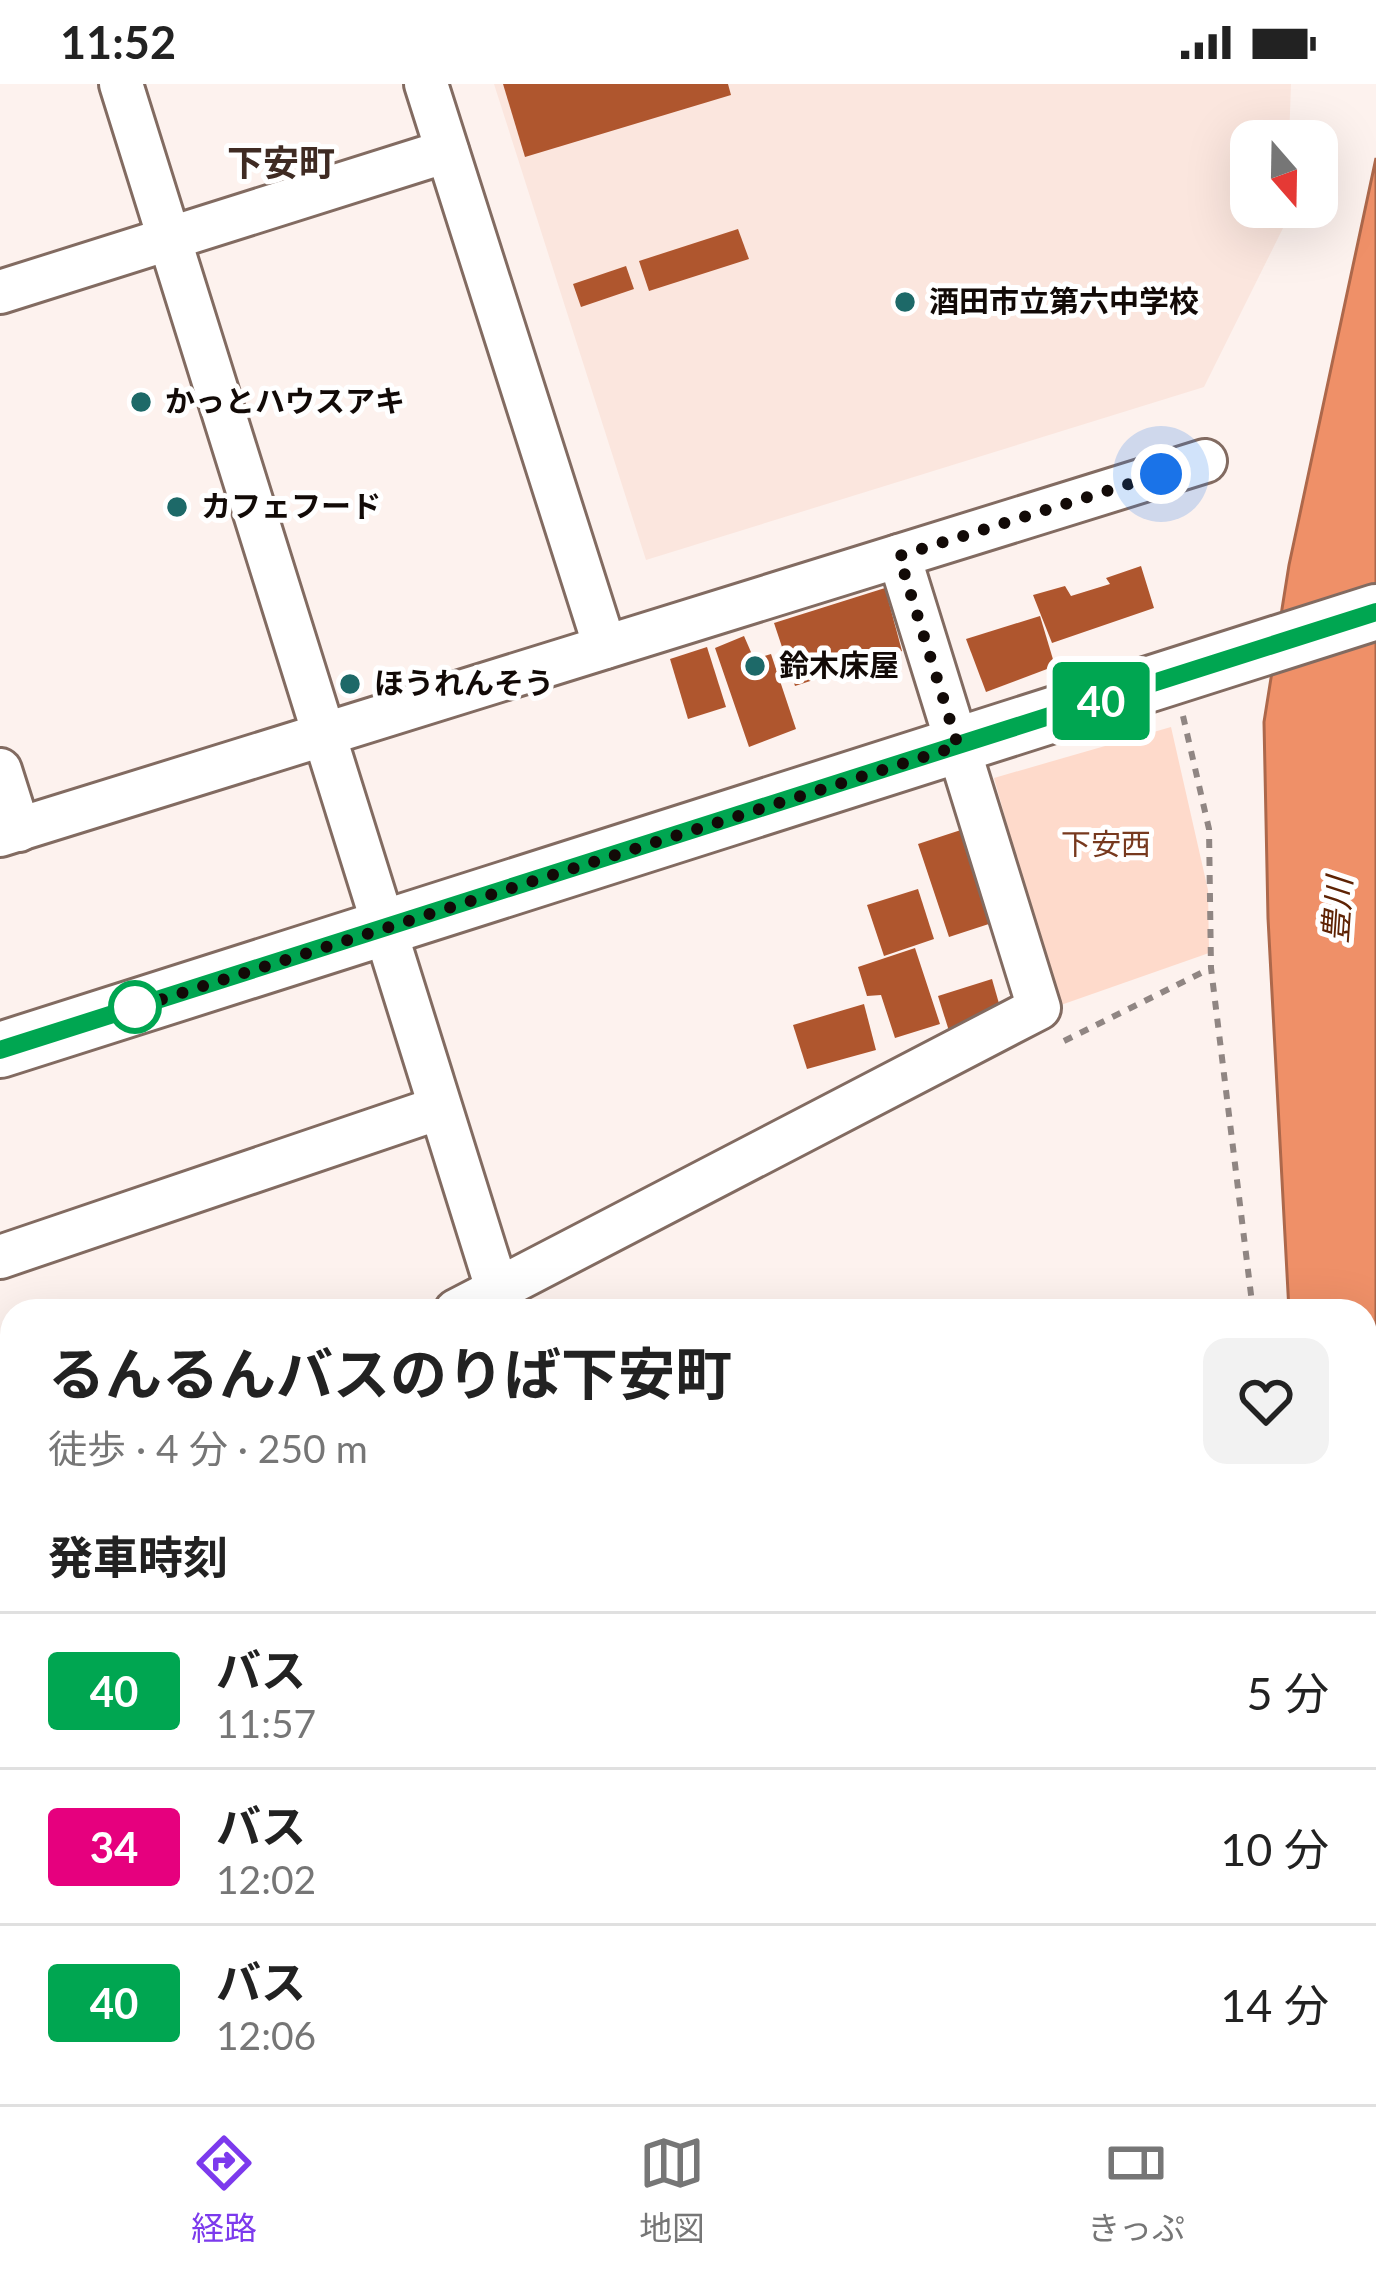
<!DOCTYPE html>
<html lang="ja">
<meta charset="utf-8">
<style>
:root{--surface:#fff;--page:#f2f2f2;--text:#222;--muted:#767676;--line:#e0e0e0;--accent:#7c3aed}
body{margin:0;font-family:Lato,"Noto Sans JP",sans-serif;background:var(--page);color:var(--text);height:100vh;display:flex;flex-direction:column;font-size:45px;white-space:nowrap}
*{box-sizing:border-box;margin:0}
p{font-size:39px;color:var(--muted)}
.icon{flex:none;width:66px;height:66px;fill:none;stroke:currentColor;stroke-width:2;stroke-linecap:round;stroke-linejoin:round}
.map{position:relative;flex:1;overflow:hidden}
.side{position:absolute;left:0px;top:1215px;width:1377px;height:807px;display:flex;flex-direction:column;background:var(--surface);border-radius:36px 36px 0 0;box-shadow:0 12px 48px #0002}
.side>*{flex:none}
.badge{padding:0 24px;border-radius:9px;font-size:42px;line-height:78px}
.needle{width:78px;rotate:160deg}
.buttons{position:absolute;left:1230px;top:36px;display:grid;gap:24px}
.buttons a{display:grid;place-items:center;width:108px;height:108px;border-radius:24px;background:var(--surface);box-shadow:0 12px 48px #0002;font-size:60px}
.you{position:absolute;width:60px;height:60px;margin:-30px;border:9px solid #fff;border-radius:50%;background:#1a73e8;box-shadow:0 0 0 18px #1a73e833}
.map>.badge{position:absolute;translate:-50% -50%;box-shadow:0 0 0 6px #fff}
h2{padding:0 48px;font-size:45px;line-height:108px}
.round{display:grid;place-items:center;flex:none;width:126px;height:126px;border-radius:24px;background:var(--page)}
.overview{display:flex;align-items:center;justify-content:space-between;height:204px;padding:0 48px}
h1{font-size:57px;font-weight:700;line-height:90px}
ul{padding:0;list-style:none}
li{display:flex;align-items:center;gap:36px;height:156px;padding:0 48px;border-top:3px solid var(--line)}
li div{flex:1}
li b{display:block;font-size:45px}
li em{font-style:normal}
li .badge{min-width:132px;font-weight:700;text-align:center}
.status{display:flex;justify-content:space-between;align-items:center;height:84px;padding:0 60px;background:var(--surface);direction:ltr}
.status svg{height:33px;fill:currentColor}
.tab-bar{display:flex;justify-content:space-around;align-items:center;height:168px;border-top:3px solid var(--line);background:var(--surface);font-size:33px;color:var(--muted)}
.tab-bar a{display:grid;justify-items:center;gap:6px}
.tab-bar .on{color:var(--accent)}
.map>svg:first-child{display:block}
.built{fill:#fbe6de}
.green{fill:#fedacb}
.water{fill:#ef9068;stroke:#ad684b;stroke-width:3}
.building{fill:#af562e}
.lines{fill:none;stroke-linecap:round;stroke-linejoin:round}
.minor-casing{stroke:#826b61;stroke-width:48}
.major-casing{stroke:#826b61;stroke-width:60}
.path{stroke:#908683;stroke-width:6;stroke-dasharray:9 9;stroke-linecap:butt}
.minor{stroke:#fff;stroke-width:42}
.major{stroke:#fff;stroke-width:54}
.line-casing{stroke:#fff;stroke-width:27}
.line{stroke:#00a651;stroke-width:18}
.walk{stroke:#120a07;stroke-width:12;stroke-dasharray:0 21.6}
.poi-dot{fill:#1d6968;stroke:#fff;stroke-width:4.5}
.stop-dot{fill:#fff;stroke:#00a651;stroke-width:6}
.labels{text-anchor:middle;stroke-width:10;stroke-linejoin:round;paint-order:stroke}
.poi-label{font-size:30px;font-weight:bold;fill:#120a07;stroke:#fff;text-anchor:start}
.park-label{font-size:30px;fill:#77391e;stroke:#fff}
.water-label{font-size:33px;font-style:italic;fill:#5e2304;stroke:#fff}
.quarter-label{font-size:36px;font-weight:bold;fill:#3f2b23;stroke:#fff}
</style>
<div class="status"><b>11:52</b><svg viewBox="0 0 49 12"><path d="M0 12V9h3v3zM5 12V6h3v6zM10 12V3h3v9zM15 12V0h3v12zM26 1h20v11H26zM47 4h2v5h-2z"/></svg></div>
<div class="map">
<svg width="1376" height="2020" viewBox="0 0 1376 2020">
<rect width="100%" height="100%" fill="#fdf2ee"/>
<polygon class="built" points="494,0 1291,0 1289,57 1251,57 1251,123 1288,123 1288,134 1204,303 646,476"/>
<polygon class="green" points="1171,643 1208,806 1209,869 1058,922 994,694"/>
<polygon class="water" points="1376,74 1376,1638 1365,1610 1365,1227 1289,1227 1268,834 1264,638 1289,481"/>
<g class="building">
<polygon points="503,0 728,0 731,11 525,73"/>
<polygon points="738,145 749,175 649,207 639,177"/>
<polygon points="626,182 634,205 581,223 573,200"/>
<polygon points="1141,482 1154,524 1052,559 1033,511 1065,502 1071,512 1110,500 1106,494"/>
<polygon points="885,504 902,567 795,602 774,539"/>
<polygon points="1040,532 1055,582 986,608 966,555"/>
<polygon points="744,552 754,575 771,570 796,645 749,663 715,564"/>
<polygon points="707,563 726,623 688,635 670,575"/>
<polygon points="967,744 998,837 949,853 918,760"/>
<polygon points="918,805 934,855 884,872 867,821"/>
<polygon points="915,864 940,940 895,954 881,911 867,912 858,883"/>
<polygon points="992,895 1002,930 949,947 938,912"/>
<polygon points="864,920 876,966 807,985 793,941"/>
</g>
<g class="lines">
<g class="minor-casing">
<g id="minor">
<polyline points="121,0 504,1227"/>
<polyline points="426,0 605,563"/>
<polyline points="0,208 447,67"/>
<polyline points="0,686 19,746"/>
<polyline points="0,751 1205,377"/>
<polyline points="0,1173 439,1024"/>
<polyline points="456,1227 1039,924 899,472"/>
<polyline points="0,1457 12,1451"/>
</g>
</g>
<g class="major-casing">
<polyline id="major" points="0,966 1376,528"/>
</g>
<g class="path">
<polyline points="1183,632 1209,745 1211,884 1253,1227"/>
<polyline points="1064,957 1211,884"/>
<polyline points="1365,2000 1376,1994"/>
<polyline points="1325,2020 1345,2010"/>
</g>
<use href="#minor" class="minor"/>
<use href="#major" class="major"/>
</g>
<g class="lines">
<g class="line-casing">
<polyline id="line" points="0,966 1376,528"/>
</g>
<use href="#line" class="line"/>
<polyline class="walk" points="135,923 128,926 958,662 899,472 1161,390"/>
</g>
<g class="poi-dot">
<circle cx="905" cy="218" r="12"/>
<circle cx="141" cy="318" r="12"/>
<circle cx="177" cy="423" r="12"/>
<circle cx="755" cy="582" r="12"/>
<circle cx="350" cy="600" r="12"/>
</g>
<circle class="stop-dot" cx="135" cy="923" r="24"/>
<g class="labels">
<g class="poi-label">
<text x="929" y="228">酒田市立第六中学校</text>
<text x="165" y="328">かっとハウスアキ</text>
<text x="201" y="433">カフェフード</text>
<text x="779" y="592">鈴木床屋</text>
<text x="374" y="610">ほうれんそう</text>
</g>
<g class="park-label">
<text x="1106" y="771">下安西</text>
</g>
<g class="water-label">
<text transform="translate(1337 826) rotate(-86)" y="12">豊川</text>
</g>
<g class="quarter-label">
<text x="281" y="92">下安町</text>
</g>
</g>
</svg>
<div class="buttons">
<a><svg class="needle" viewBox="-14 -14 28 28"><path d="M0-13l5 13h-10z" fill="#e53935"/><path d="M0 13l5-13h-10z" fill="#767676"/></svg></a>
</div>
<div class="you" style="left:1161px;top:390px"></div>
<b class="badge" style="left:1101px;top:617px;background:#00a651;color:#fff">40</b>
<section class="side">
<div class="overview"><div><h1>るんるんバスのりば下安町</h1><p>徒歩 · 4 分 · 250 m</p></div><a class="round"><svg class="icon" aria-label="heart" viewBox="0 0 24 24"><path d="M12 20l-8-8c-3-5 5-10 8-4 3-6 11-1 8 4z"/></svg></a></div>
<h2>発車時刻</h2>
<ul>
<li><span class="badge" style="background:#00a651;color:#fff">40</span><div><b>バス</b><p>11:57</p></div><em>5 分</em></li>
<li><span class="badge" style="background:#e6007e;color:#fff">34</span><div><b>バス</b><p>12:02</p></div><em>10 分</em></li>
<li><span class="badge" style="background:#00a651;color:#fff">40</span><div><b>バス</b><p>12:06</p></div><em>14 分</em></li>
</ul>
</section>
</div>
<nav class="tab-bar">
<a class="on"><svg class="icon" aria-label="directions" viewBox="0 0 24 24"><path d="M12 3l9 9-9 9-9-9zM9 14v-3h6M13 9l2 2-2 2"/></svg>経路</a>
<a><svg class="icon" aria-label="map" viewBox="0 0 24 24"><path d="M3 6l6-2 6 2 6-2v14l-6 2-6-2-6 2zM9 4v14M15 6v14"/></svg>地図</a>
<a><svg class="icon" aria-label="tickets" viewBox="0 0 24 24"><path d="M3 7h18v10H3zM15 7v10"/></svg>きっぷ</a>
</nav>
